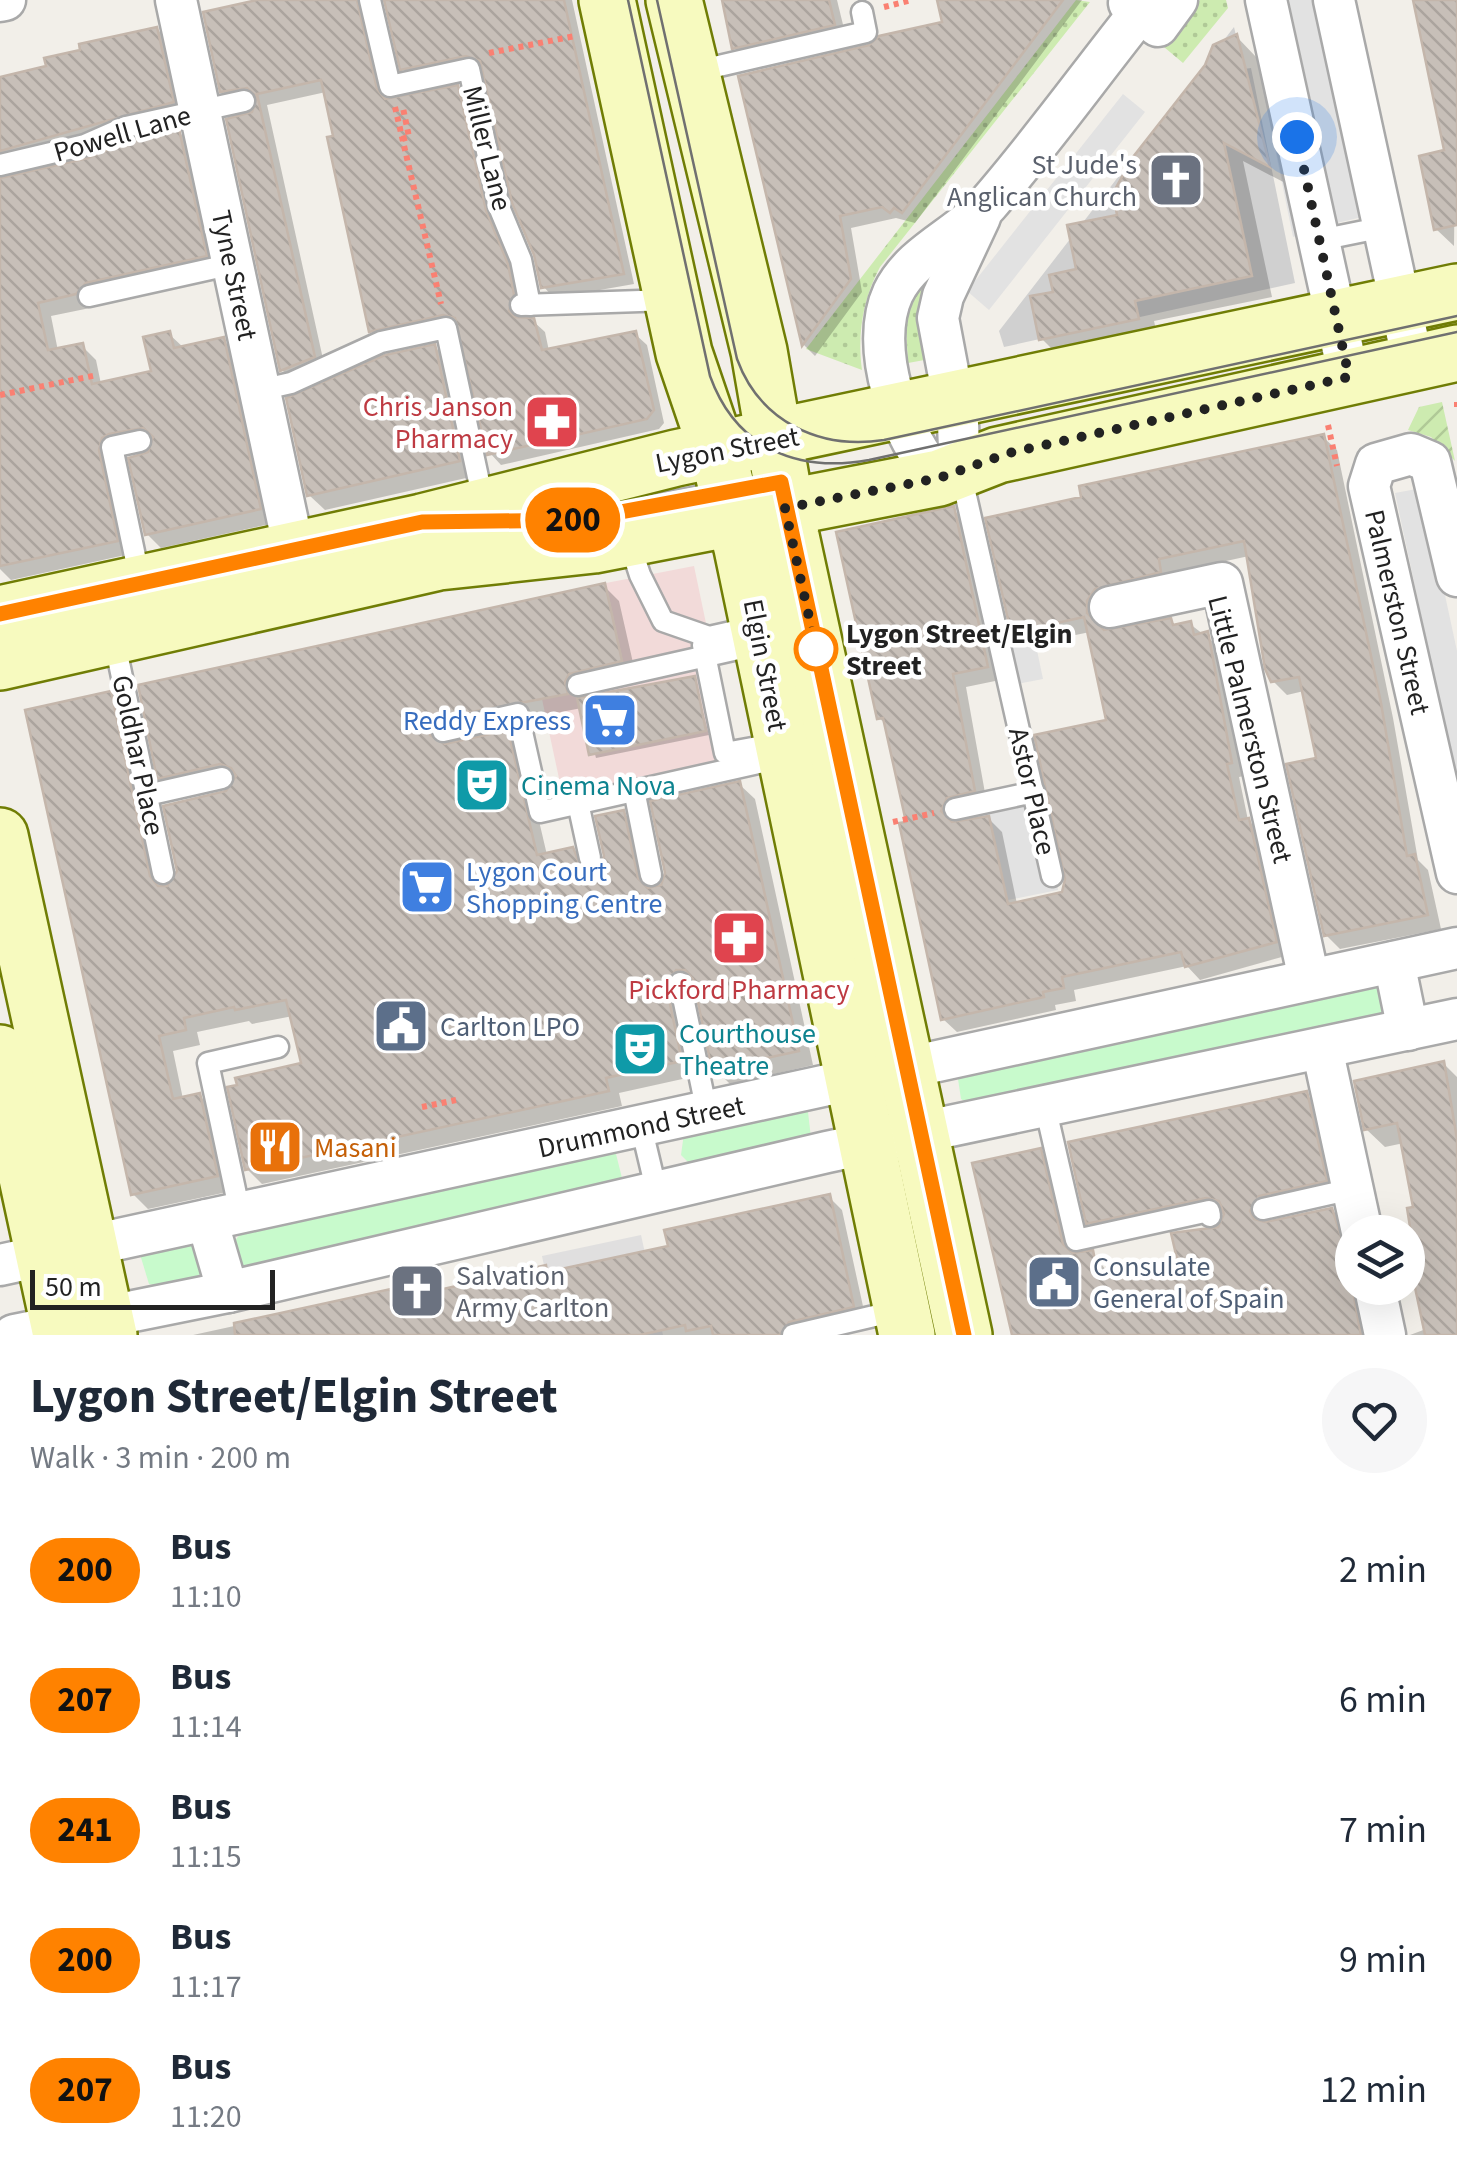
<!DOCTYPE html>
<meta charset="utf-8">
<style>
:root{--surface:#fff;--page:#f6f6f7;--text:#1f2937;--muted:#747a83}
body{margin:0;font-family:"Source Sans 3",sans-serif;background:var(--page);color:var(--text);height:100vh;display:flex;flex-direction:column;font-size:38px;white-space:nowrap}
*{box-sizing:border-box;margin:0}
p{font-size:32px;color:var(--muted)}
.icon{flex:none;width:55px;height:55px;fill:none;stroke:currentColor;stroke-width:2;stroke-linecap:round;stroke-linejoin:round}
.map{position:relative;height:1335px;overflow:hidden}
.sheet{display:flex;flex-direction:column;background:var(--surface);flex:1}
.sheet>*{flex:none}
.badge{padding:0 20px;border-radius:32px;font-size:35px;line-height:65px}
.controls{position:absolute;left:1335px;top:1215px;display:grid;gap:20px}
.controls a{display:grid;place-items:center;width:90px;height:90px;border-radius:50%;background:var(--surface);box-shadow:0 10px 40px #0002;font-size:50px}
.scale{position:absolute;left:30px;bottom:25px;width:245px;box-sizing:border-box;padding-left:10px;border:5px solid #222;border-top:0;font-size:28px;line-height:35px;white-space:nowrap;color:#222;-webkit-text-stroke:8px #fff;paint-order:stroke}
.you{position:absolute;width:50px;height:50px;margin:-25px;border:8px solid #fff;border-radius:50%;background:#1a73e8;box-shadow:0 0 0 15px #1a73e833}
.map>.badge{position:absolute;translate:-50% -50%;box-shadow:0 0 0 5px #fff}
.round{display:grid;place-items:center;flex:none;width:105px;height:105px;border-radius:52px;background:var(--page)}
.head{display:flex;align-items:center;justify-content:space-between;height:170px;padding:0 30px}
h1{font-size:48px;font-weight:700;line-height:75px}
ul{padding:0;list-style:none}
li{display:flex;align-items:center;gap:30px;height:130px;padding:0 30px}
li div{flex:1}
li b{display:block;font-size:38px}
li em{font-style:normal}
li .badge{min-width:110px;font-weight:700;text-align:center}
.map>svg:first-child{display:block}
.residential{fill:#e0dfdf}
.commercial{fill:#f2dad9}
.religious{fill:#d0d0d0}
.grass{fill:url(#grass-dots)}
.park{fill:#c8facc}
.garden{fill:url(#garden-furrows)}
.parking{fill:#e2e2e2}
.shadow{fill:#0003}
.building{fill:url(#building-back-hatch);stroke:#c4b6ab;stroke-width:2.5}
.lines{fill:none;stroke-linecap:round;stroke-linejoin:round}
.lane-casing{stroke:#a9a9a9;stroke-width:25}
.street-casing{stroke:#a9a9a9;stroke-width:45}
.secondary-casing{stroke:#707d05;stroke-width:60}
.path{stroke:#fa8072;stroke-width:6;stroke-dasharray:5 5;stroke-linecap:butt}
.lane{stroke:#fff;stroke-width:20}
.street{stroke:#fff;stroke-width:40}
.secondary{stroke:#f7fabf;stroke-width:55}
.tram{stroke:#707070;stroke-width:2.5}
.line-casing{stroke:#fff;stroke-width:22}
.line{stroke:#ff8200;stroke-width:15}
.walk{stroke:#222;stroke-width:10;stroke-dasharray:0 18}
.stop-dot{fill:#fff;stroke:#ff8200;stroke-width:5}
.labels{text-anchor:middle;stroke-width:9;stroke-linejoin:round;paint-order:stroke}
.street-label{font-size:28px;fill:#222;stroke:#fff}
.worship-label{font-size:28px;fill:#5b616d;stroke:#fff;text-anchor:end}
.health-label{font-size:28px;fill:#be3a42;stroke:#fff;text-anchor:end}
.stop-label{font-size:28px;font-weight:bold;fill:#222;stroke:#fff;text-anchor:start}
.shop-label{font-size:28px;fill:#366cbe;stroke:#fff;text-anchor:end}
.culture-label{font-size:28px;fill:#0d838f;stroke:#fff;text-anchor:start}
.service-label{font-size:28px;fill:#4e5e75;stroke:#fff;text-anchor:start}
.food-label{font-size:28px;fill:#c56008;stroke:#fff;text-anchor:start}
</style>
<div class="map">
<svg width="1457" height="1335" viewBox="0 0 1457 1335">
<defs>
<pattern id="grass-dots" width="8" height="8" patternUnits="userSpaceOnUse" patternTransform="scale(2.5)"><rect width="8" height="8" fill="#cdebb0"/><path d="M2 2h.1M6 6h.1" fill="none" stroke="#b0c997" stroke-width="1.8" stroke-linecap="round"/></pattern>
<pattern id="garden-furrows" width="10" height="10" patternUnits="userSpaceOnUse" patternTransform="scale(2.5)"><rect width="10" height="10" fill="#cdebb0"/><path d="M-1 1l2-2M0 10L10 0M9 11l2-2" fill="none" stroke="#b0c997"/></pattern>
<pattern id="building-back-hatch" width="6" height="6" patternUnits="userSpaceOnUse" patternTransform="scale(2.5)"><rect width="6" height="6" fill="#c7bfb8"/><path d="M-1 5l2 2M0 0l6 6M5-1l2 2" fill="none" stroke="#aba49e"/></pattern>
</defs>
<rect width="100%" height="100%" fill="#f2efe9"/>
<polygon class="residential" points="641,1235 663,1335 559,1335 542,1256"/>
<polygon class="commercial" points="694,566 734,757 563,797 542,699 627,680 606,583"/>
<polygon class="religious" points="1234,27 1244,69 1251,68 1295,283 1004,347 999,331"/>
<g class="grass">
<path d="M1076 0 1090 2 880 267C863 299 857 334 862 370L806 349Z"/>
<polygon points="1200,0 1226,0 1228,8 1183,63 1164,47"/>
<polygon points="929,268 930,359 908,363 905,312"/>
</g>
<g class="park">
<polygon points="1375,982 1382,985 1388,1009 1383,1017 977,1108 961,1099 958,1079 966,1071"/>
<polygon points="799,1106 808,1112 811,1138 692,1166 681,1155 684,1133"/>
<polygon points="602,1145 616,1154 622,1178 614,1193 257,1274 239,1269 233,1243 245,1228"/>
<path d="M193 1239 202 1272C190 1285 165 1288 149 1284L139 1251Z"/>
</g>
<polygon class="garden" points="1442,402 1455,461 1431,437 1408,430 1419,407"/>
<g class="parking">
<polygon points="1289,0 1319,0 1366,216 1337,223"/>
<polygon points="1273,77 1306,234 1293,237 1261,80"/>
<polygon points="1123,94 1145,112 989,310 967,291"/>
<polygon points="1422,488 1457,651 1457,783 1395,493"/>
<polygon points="1033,631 1043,679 1017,684 1007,635"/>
<polygon points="1038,796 1058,890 1003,901 983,807"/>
</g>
<g class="shadow">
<polygon points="269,0 355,0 352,14 361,0 389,101 458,88 469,99 518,278 524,306 517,317 533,321 545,332 549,351 635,334 647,345 664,423 659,429 501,465 490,453 462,326 383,342 371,331 326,92 267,105 325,368 293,381 282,370 229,121 254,114 259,98 234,102 222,91"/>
<polygon points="385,0 572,0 634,284 554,298 543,286 484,68 414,80 403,68"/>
<polygon points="744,0 837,0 846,37 746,60 734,48"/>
<polygon points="940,0 1082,0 915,223 896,218 851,228 862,292 815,356 804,345 742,77 870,48 945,24"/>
<polygon points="1416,0 1457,0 1454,246 1436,229 1447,152"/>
<polygon points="157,29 171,43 186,116 11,165 0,181 0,78 49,68"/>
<polygon points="1237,37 1257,58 1289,185 1243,161 1272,297 1154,321 1158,339 1062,359 1041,338 1056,293 1120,217"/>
<polygon points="179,132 193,146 219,269 100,296 90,308 51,316 58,351 82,346 96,360 101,384 154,373 169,334 184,348 223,340 237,354 274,523 161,548 147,534 154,442 124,447 116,451 130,554 11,580 0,569 0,182 89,161"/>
<polygon points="435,347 450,363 475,476 325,510 309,495"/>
<polygon points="1323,437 1337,450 1393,718 1418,860 1428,870 1441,929 1340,949 1326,935 1319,760 1304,691 1287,695 1273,681 1249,556 1171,573 1174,585 1108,602 1099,626 1101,631 1170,621 1176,627 1190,624 1221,648 1244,776 1239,777 1248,820 1262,834 1289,955 1200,980 1187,966 1074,990 1076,1001 1055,1005 1056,1010 957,1032 943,1019 908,824 888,726 879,718 953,509 966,523 1000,680 966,687 987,804 960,811 956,824 988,818 1002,832 1017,904 1064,894 1108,722 1090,632 1027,645 1013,632"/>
<polygon points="604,586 619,601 636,676 585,689 577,701 694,679 709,735 596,758 582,708 455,732 444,747 507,733 522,748 547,855 573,849 590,871 600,871 623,812 638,828 651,890 663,887 739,784 755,799 813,1065 730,1084 714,1068 697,984 692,984 680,1001 696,1076 619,1093 622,1106 262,1184 247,1169 304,1065 293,1016 252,1024 249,1021 197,1032 200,1045 173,1051 183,1099 200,1096 215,1111 232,1191 148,1209 133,1194 110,693 125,709 163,888 168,889 237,779 175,792 160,777"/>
<polygon points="1444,1064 1457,1077 1457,1335 1410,1335 1426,1329 1416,1209 1404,1143 1385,1147 1366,1129"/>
<polygon points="1306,1094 1324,1112 1343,1198 1277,1213 1264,1225 1332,1210 1350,1228 1352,1288 1366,1288 1374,1335 1013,1335 1040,1151 1058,1169 1078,1255 1092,1253 1111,1276 1180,1261 1220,1229 1226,1214 1107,1240 1089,1222"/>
<polygon points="829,1197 842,1210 866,1320 802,1335 193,1335 436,1282 445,1291 545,1268 551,1274 671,1248"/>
</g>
<g class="building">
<polygon points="257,0 357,0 377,89 385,99 458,85 486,210 508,264 514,294 509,311 515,317 534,318 542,350 636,331 654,410 647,419 487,455 455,318 443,315 369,332 327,137 333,136 321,80 257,94 315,357 280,371 226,119 252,112 257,97 247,88 220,92 203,12"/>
<polygon points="384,0 564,0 624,274 541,288 534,255 512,203 480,61 466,56 400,70"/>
<polygon points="722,0 829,0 835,25 732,49"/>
<polygon points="937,0 1063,0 902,213 894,208 890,213 882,207 840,216 851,279 802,346 738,76 869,45 879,36 942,22"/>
<polygon points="1413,0 1457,0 1457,225 1434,230 1419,156 1444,150"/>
<polygon points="157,27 174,102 0,151 0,77 46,66 44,58 80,50 79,44"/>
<polygon points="1237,34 1270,167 1224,143 1252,276 1135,301 1139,319 1039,340 1030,296 1053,292 1049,275 1076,269 1067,225 1117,215 1113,193 1133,157 1205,65 1213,45"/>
<polygon points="179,129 207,256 86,283 76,294 38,303 48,350 83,343 92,384 151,371 143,337 170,331 174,348 224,337 261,509 145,535 128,458 148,452 153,437 143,428 109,434 102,438 99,450 118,541 0,566 0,178 88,158 130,140"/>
<polygon points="435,344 460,461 307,496 286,398 385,355"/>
<polygon points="1324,434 1381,703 1407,856 1415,854 1428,915 1324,936 1286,764 1316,758 1299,677 1271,682 1265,669 1244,541 1159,559 1161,572 1095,589 1087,601 1087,613 1104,630 1171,618 1173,625 1191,621 1194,635 1208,631 1232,763 1227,764 1239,820 1249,818 1277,942 1185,967 1181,952 1062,977 1064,988 1043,992 1044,997 941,1020 899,823 906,822 883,718 877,719 836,532 954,506 988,667 953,674 975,791 947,798 941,811 952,822 989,816 1008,904 1062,892 1065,879 1034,735 1106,720 1084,617 1011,633 985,518 1081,497 1079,486"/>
<polygon points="605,583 622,661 569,674 565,682 568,694 439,718 430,726 430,735 445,744 508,730 537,855 573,847 581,868 598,869 604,856 595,816 624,810 638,878 648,888 661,885 665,873 650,801 740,781 799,1051 712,1070 693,979 685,970 676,970 666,985 682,1061 606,1078 609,1091 245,1170 227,1087 237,1085 235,1078 301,1063 286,1000 235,1010 234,1007 184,1018 186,1030 159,1036 173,1099 200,1093 218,1176 131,1195 25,710 111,691 150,876 158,886 167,886 177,871 163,806 226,791 236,776 231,768 220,764 157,779 138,685"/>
<polygon points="695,676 706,731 589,755 577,698"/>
<polygon points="1444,1061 1457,1139 1457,1335 1425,1335 1409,1259 1415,1258 1407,1208 1413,1207 1397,1123 1364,1130 1354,1081"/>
<polygon points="1307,1091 1327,1181 1259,1196 1250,1211 1254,1219 1265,1222 1332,1208 1345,1249 1361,1335 1012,1335 972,1163 1041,1148 1063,1244 1073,1253 1093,1250 1098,1276 1177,1259 1171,1233 1218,1227 1224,1214 1219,1201 1206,1198 1086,1224 1068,1142"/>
<polygon points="830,1194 854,1307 789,1322 780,1335 713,1335 711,1326 686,1331 685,1325 640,1335 235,1335 234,1323 437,1279 439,1290 546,1265 547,1272 668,1246 664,1230"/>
</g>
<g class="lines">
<g class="lane-casing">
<g id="lane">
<polyline points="370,0 390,86 469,69 499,207 521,260 530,305"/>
<polyline points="693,72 866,32 862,12"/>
<polyline points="0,165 85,145 126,127 244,101"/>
<polyline points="1320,240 1384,227"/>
<polyline points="89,296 233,264"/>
<polyline points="521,305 670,300"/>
<polyline points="260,390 291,383 381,342 446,328 484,505"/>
<polyline points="140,441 112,447 140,580"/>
<polyline points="961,474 1052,876"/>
<polyline points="609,514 703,496"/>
<polyline points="504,522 575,520"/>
<polyline points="629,541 640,575 663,621 709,637 758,626"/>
<polyline points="114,639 163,873"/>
<polyline points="703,645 725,753 780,743"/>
<polyline points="578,685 760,644"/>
<polyline points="443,731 518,714 540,812 785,757"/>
<polyline points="634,790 651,875"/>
<polyline points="147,795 222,778"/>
<polyline points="578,803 590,858"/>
<polyline points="955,809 1034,792"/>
<polyline points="680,983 707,1112"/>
<polyline points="1045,1106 1076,1240 1209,1211 1210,1216"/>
<polyline points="641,1126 657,1193"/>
<polyline points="1263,1209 1352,1189"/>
<polyline points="240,1213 208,1063 278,1047"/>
<polyline points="793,1335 900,1310"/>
</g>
</g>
<g class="street-casing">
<g id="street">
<polyline points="176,0 294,550"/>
<polyline points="1266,0 1349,377"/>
<polyline points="1334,0 1413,362"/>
<polyline points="0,1 5,0"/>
<polyline points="1129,3 1158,26 1177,0"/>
<polyline points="960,472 958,424 938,318 943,296 980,217"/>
<path d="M939 478C900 439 868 347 893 293 912 253 960 236 988 204 1041 143 1089 76 1140 12"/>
<polyline points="1457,576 1430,462 1411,454 1376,464 1369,486 1457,873"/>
<polyline points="1110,607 1222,583 1309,979"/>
<polyline points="1394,962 1408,1030"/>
<polyline points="1322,1048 1362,1232"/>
<polyline points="207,1220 228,1292"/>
<polyline points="0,1265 1457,948"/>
<polyline points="1375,1288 1385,1335"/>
<polyline points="14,1335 228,1292 827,1152 1457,1019"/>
</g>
</g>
<g class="secondary-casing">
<g id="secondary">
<polyline points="607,0 684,353 717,450 742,548 907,1335"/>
<polyline points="674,0 759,351 791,536 964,1335"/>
<polyline points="0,614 422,522 676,458 1457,292"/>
<polyline points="0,662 439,562 594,545 939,478 998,455 1457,353"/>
<polyline points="0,836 109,1335"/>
<polyline points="0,1053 61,1335"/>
</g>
</g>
<g class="path">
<polyline points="884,7 912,0"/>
<polyline points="489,53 575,36"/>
<polyline points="395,107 441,304"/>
<polyline points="402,139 409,137 403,108"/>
<polyline points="0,395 97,375"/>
<polyline points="1457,402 1457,407"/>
<polyline points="1328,425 1337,466"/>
<polyline points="893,822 934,813"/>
<polyline points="422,1107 456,1100"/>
</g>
<use href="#lane" class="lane"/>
<use href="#street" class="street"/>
<use href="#secondary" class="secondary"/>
<g class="tram">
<path d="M628 0 710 376C736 448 797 473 869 460L1457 332"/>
<path d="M657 0 737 359C760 422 820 450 884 440L1457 316"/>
</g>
</g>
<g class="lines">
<g class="line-casing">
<polyline id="line" points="0,614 422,522 578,520 781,482 964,1335"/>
</g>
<use href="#line" class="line"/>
<polyline class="walk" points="816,649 785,508 939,478 1009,453 1349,377 1297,137"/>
</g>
<defs>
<g id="church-square" transform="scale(2.875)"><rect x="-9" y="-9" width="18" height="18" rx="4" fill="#6b7280" stroke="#fff"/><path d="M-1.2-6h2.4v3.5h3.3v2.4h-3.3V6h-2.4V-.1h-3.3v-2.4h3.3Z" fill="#fff"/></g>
<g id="pharmacy-square" transform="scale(2.875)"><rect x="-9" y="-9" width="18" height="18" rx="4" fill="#e0444e" stroke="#fff"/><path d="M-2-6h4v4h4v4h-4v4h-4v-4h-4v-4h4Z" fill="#fff"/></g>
<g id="supermarket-square" transform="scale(2.875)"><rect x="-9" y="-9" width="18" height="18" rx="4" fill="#3f7fe0" stroke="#fff"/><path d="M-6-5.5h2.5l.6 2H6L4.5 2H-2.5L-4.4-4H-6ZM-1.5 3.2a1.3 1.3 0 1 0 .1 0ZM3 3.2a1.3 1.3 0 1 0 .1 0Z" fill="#fff"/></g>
<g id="theatre-square" transform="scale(2.875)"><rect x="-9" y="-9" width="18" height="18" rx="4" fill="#0f9aa8" stroke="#fff"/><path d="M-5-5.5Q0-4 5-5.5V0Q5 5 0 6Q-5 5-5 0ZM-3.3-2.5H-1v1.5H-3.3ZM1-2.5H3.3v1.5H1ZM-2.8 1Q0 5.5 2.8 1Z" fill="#fff"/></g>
<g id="civic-square" transform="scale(2.875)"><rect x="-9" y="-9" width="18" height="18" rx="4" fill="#5c6f8a" stroke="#fff"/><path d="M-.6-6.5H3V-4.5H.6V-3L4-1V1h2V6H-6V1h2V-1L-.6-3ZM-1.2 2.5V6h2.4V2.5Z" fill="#fff"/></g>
<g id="restaurant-square" transform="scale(2.875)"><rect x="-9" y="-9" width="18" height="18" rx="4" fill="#e8710a" stroke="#fff"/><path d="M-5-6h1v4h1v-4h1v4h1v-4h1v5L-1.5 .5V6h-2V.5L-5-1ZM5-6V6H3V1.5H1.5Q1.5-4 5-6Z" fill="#fff"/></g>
</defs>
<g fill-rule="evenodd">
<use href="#church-square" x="1176" y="180"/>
<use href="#pharmacy-square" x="552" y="422"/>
<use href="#supermarket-square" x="610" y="720"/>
<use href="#theatre-square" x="482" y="785"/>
<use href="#supermarket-square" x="427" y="887"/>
<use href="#pharmacy-square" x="739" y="938"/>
<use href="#civic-square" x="401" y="1026"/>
<use href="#theatre-square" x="640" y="1049"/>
<use href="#restaurant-square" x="275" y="1147"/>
<use href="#civic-square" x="1054" y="1282"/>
<use href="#church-square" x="417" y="1291"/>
</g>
<circle class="stop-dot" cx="816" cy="649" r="20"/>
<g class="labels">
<g class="street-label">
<text transform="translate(122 133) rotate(-16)" y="10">Powell Lane</text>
<text transform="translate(488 148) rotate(76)" y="10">Miller Lane</text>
<text transform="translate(235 275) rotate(78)" y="10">Tyne Street</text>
<text transform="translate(727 449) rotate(-11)" y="10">Lygon Street</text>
<text transform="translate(1398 612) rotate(77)" y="10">Palmerston Street</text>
<text transform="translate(766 665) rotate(79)" y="10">Elgin Street</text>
<text transform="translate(1251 729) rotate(76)" y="10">Little Palmerston Street</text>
<text transform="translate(139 755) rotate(78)" y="10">Goldhar Place</text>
<text transform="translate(1033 791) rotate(77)" y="10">Astor Place</text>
<text transform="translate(641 1126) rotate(-12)" y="10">Drummond Street</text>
</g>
<g class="worship-label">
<text x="1137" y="174">St Jude's<tspan x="1137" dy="32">Anglican Church</tspan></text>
<text x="456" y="1285" text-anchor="start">Salvation<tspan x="456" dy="32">Army Carlton</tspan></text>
</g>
<g class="health-label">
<text x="513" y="416">Chris Janson<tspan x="513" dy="32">Pharmacy</tspan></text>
<text x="739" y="999" text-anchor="middle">Pickford Pharmacy</text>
</g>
<g class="stop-label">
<text x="846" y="643">Lygon Street/Elgin<tspan x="846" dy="32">Street</tspan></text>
</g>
<g class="shop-label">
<text x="571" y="730">Reddy Express</text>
<text x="466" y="881" text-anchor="start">Lygon Court<tspan x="466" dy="32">Shopping Centre</tspan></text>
</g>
<g class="culture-label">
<text x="521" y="795">Cinema Nova</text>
<text x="679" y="1043">Courthouse<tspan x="679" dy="32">Theatre</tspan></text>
</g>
<g class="service-label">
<text x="440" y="1036">Carlton LPO</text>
<text x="1093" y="1276">Consulate<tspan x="1093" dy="32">General of Spain</tspan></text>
</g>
<g class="food-label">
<text x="314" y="1157">Masani</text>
</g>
</g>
</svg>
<div class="controls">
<a><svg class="icon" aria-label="layers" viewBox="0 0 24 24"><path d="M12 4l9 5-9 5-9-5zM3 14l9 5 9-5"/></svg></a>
</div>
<div class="scale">50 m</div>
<div class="you" style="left:1297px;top:137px"></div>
<b class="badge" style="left:573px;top:520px;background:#ff8200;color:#111">200</b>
</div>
<section class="sheet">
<div class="head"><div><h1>Lygon Street/Elgin Street</h1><p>Walk · 3 min · 200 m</p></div><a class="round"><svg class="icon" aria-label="heart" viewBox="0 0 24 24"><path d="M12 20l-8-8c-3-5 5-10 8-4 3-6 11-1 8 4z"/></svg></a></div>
<ul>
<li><span class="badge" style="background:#ff8200;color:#111">200</span><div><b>Bus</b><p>11:10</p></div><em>2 min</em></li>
<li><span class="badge" style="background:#ff8200;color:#111">207</span><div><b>Bus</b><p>11:14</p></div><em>6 min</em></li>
<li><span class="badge" style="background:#ff8200;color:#111">241</span><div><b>Bus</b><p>11:15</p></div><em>7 min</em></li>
<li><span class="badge" style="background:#ff8200;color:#111">200</span><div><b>Bus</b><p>11:17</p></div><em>9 min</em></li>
<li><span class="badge" style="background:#ff8200;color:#111">207</span><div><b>Bus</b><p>11:20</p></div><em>12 min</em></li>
</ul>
</section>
